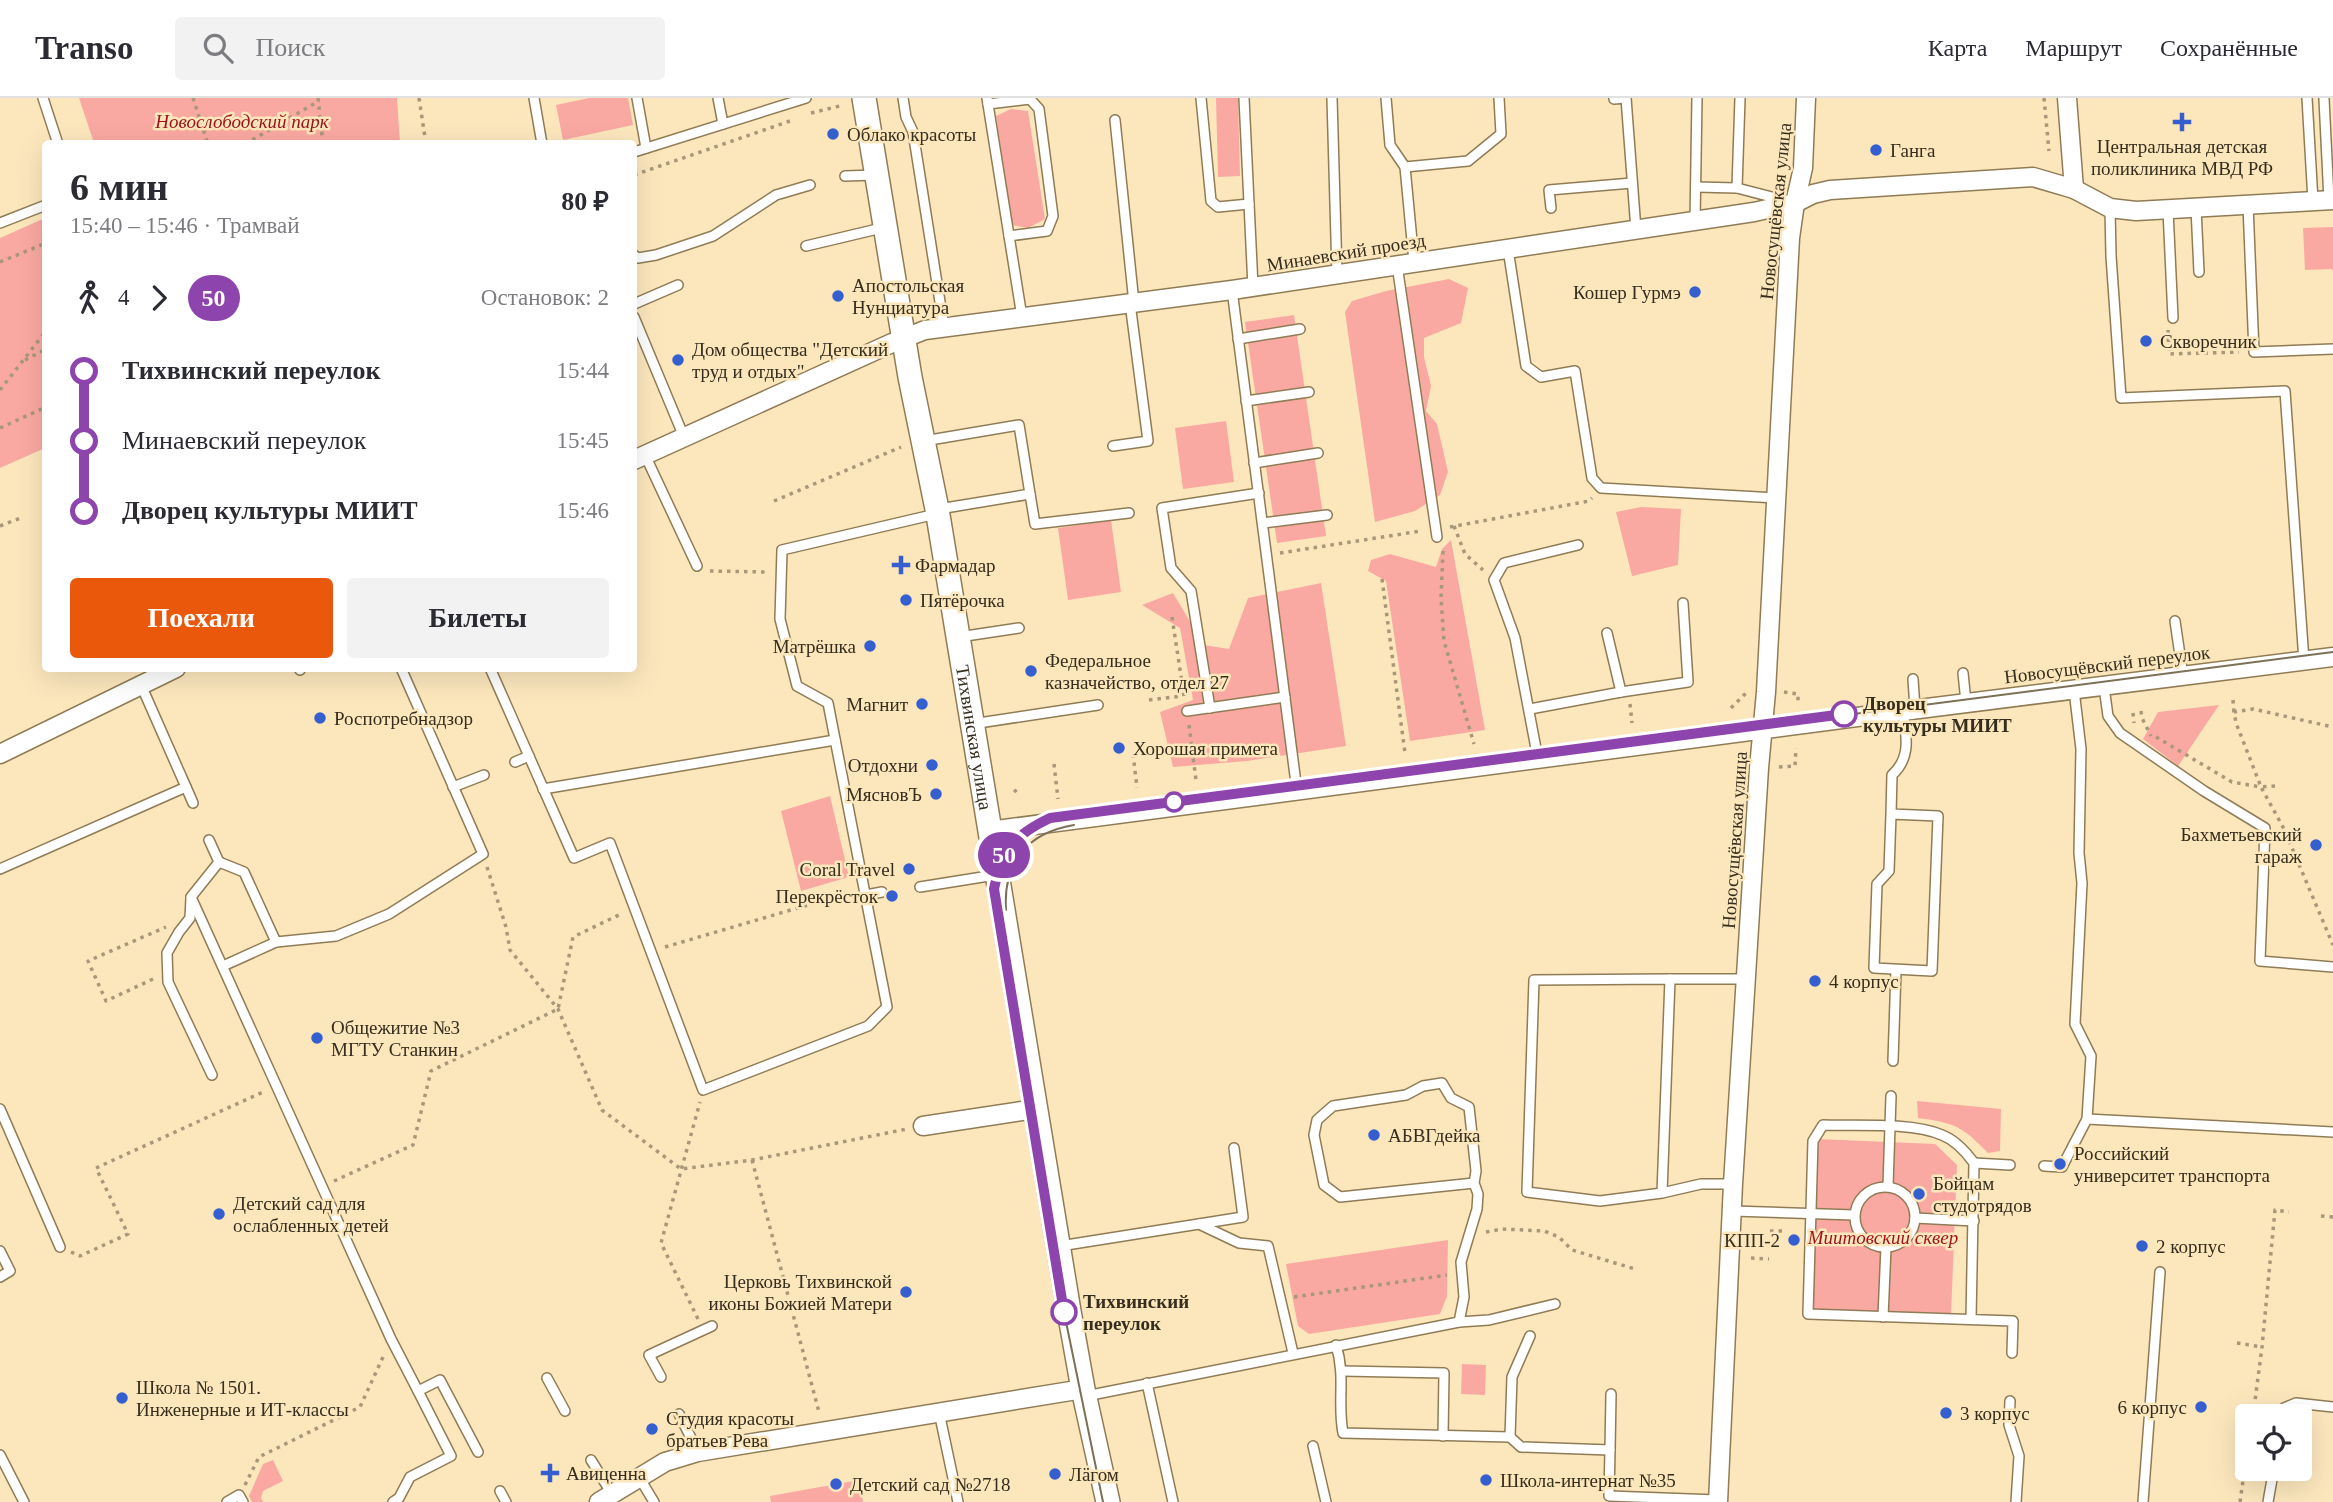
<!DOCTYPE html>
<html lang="ru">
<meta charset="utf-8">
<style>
:root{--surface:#fff;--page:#f2f2f3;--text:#2b2b33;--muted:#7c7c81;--line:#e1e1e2;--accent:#ea580c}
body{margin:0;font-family:Georgia,serif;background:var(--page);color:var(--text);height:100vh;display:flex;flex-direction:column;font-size:26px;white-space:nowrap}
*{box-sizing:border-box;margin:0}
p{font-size:23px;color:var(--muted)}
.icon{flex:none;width:38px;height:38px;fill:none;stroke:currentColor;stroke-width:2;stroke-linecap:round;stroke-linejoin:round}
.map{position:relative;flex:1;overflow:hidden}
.sheet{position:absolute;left:42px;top:42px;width:595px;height:532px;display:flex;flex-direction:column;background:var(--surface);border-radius:7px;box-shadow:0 7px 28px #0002}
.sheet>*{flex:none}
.badge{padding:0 14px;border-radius:23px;font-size:24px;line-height:46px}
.buttons{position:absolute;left:2235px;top:1306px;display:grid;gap:14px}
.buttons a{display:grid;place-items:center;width:77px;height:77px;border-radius:7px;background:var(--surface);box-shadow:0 7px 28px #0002;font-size:35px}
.map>.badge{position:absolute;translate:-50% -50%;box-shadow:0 0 0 4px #fff}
.legs{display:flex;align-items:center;gap:10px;height:77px;padding:0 28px;font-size:23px}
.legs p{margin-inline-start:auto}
.overview{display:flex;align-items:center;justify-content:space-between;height:119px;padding:0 28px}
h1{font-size:38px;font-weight:700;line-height:52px}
.button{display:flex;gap:14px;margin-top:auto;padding:14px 28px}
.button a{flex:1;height:80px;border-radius:7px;background:var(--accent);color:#fff;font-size:28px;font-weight:700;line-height:80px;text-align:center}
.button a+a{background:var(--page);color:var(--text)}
ul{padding:0 28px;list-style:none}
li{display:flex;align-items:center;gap:24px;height:70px;font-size:26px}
li i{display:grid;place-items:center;width:10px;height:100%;margin:0 9px;background:currentColor}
li i::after{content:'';width:18px;height:18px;margin:-9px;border:5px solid;border-radius:50%;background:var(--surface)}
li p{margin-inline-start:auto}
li:first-child i{background:linear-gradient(#0000 50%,currentColor 0)}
li:last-child i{background:linear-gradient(currentColor 50%,#0000 0)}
header{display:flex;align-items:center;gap:42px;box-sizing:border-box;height:98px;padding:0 35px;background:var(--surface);border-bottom:2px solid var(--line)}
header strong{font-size:33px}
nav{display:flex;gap:38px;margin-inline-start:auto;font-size:24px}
.search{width:490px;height:63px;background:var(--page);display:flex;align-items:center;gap:18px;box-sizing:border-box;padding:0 24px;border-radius:7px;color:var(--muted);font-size:26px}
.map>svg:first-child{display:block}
.green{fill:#faa9a2}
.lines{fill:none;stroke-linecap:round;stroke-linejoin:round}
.service-casing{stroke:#8f7c55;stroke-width:12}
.minor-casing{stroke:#8f7c55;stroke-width:21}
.tertiary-casing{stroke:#8f7c55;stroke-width:26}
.path{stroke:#a89879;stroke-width:3.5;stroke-dasharray:3.5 5;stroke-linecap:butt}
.service{stroke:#fff;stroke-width:9}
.minor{stroke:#fff;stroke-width:18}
.tertiary{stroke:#fff;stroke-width:23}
.tram{stroke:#7c7056;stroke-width:2}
.line-1-casing{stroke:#fff;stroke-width:16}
.line-1{stroke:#8e44ad;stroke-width:10}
.poi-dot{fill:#355fcf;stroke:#fce7bd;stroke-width:2.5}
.stop-1-dot{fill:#fff;stroke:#8e44ad;stroke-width:3.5}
.labels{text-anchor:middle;stroke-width:5;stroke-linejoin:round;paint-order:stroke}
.park-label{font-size:19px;font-style:italic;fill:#9f111b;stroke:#fce7bd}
.poi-label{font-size:19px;fill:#352d1d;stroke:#fce7bd;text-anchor:start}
.street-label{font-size:19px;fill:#352d1d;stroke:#fce7bd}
.stop-label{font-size:19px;font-weight:bold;fill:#352d1d;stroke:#fce7bd;text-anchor:start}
</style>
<header>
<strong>Transo</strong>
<div class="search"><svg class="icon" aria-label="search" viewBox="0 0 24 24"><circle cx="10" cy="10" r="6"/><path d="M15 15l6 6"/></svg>Поиск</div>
<nav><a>Карта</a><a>Маршрут</a><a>Сохранённые</a></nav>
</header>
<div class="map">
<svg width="2333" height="1404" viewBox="0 0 2333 1404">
<rect width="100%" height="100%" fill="#fce7bd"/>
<g class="green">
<polygon points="79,0 397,0 400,45 94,45"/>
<polygon points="589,0 628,0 633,27 563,42 556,7"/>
<polygon points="1216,0 1238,0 1240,78 1218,79"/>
<polygon points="1011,11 1028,13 1045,121 1028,130 1012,127 996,18"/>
<polygon points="45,120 45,350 0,370 0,140"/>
<polygon points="2333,129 2333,174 2332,171 2305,172 2303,130"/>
<polygon points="1449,181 1468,190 1461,225 1424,240 1424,259 1431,288 1426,313 1437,326 1448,374 1440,397 1415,413 1375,424 1345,214 1352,203 1386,193"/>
<polygon points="1294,217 1326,438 1277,445 1245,224"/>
<polygon points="1226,323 1234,384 1183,391 1175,330"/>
<polygon points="1641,409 1681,411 1678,467 1632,478 1616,414"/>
<polygon points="1111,422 1121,494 1068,502 1058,430"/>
<polygon points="1451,442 1485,632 1410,643 1386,483 1368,473 1371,462 1390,456 1436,469 1442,451"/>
<polygon points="1321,485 1346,648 1247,663 1173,669 1160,614 1193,602 1180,530 1142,507 1173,495 1204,547 1229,551 1248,500"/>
<polygon points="2219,607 2178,668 2143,641 2158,614"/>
<polygon points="830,698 849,779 801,793 781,713"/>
<path d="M1917 1003 2001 1011 2000 1053 1988 1055C1962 1028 1955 1025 1918 1020Z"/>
<polygon points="1817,1041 1935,1046 1957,1067 1951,1217 1810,1211"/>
<polygon points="1448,1142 1447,1198 1440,1216 1309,1236 1298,1228 1286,1166"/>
<polygon points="1462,1266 1486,1267 1485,1297 1461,1296"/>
<polygon points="273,1362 283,1383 263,1393 261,1400 263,1404 252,1404 249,1398 263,1366"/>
<polygon points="859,1382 863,1404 771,1404 770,1398"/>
</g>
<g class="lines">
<g class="service-casing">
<g id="service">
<polyline points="43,0 58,46"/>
<polyline points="534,0 542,46"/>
<polyline points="637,0 646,50"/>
<polyline points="718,0 723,26"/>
<polyline points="903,0 906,19 913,34 944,229"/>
<polyline points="987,0 1022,219"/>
<polyline points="1201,0 1211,103 1218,109 1249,106"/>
<polyline points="1244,0 1253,189"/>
<polyline points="1332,0 1337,176"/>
<polyline points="1386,0 1390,47 1405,69 1414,164"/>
<polyline points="2307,0 2313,103"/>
<polyline points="1614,1 1626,0 1636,132"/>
<polyline points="2324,1 2329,102"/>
<polyline points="988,6 1030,1 1039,11 1053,118 1047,133 1009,138"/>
<polyline points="1115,22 1134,205"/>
<polyline points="634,54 806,0"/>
<polyline points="1405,69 1468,63 1501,36 1499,0"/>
<polyline points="845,78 875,77"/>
<polyline points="1696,89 1737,90 1787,103"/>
<polyline points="1737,90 1740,0"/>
<polyline points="2248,107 2254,254 2333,251"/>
<polyline points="1551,110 1549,92 1632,85"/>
<polyline points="2110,110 2111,158 2121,300 2285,293 2304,563"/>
<polyline points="2196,110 2199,174"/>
<polyline points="2168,112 2173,220"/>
<polyline points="1695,123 1697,0"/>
<polyline points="0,125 46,107"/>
<polyline points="806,148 886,129"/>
<polyline points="1508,151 1526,268 1541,279 1575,273 1592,380 1601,390 1776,400"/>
<polyline points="634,157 638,160 656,157 713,138 776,97 810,87"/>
<polyline points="1397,167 1437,439"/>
<polyline points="1232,192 1297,693"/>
<polyline points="634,206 678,187"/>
<polyline points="634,219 684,339"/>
<polyline points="1238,241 1300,231"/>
<polyline points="1246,303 1309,294"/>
<polyline points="924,343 1019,327 1030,396 939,411"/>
<polyline points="1113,348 1148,343 1130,205"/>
<polyline points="645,357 697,468"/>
<polyline points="1254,365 1318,355"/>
<polyline points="1030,396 1035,426 1129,415"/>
<polyline points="1263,425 1327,417"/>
<polyline points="2175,523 2183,578"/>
<polyline points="959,539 1019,530"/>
<polyline points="299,570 300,572"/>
<polyline points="490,570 574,760 610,745 703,992 868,928 887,909 828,605 797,588 780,521 782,452 936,416"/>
<polyline points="1963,575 1966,604"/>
<polyline points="1913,581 1915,611"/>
<polyline points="2104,589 2108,618 2120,635 2204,693 2265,730 2260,863 2333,869"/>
<polyline points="2074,592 2081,651 2079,755 2082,785 2075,926 2091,958 2087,1021"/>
<polyline points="1621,594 1688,584 1683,505"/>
<polyline points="1210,610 1191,493 1171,470 1162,410 1259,395"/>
<polyline points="1530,611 1621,594 1607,535"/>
<polyline points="1187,613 1285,599"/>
<polyline points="972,626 1098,607"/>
<polyline points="1538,661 1515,540 1494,482 1504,465 1578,447"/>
<polyline points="515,664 529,658"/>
<polyline points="186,689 193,705"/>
<polyline points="453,689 484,677"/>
<polyline points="543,691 835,642"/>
<path d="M1891 716 1889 773 1877 786 1874 870 1932 873 1938 718 1891 716 1892 677C1912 659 1906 637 1903 613"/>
<polyline points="209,742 219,764 191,799 391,1241 418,1293 440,1282 478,1354"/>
<polyline points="219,764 244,774 276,844 336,838 389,816 483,756 401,570"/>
<polyline points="0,771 186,689 141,587"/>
<polyline points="920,789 995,777"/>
<polyline points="866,797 882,794"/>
<polyline points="191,800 190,820 179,834 167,855 168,884 212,977"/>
<polyline points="223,868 276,844"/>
<polyline points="1670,881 1746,881"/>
<polyline points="1893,963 1896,872"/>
<polyline points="0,1011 60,1149"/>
<polyline points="1974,1065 2010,1067"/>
<polyline points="2044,1068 2062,1069 2087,1021 2333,1034"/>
<polyline points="1888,1088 1891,998"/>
<circle cx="1885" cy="1119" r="30"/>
<polyline points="1662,1095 1670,881 1534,882 1527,1094 1600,1103 1662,1095 1701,1086 1733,1086"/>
<polyline points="1733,1113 1854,1117"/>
<polyline points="1915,1120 1974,1123"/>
<polyline points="1199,1126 1239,1145 1268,1148 1293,1255"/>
<polyline points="1060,1148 1243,1119 1234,1050"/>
<polyline points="0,1153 10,1173 0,1179"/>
<polyline points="1883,1219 1886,1149"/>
<path d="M1971 1221 1974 1065C1966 1054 1955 1042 1942 1037 1912 1024 1857 1028 1823 1027L1813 1043 1808 1216 2013 1223 2012 1255"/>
<polyline points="1459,1224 1489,1222 1555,1206"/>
<path d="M1336 1247C1346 1279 1337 1304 1343 1335L1510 1339 1512 1279 1530 1238"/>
<polyline points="1342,1273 1444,1275 1443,1338"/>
<polyline points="661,1279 649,1257 712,1228"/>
<polyline points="547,1280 565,1313"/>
<polyline points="1147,1285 1173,1404"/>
<polyline points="1086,1298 1459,1224 1464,1199 1461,1164 1477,1111 1478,1096 1474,1085 1476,1073 1469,1009 1451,1000 1442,985 1423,988 1406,997 1333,1008 1317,1022 1314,1037 1324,1087 1340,1099 1474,1085"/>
<polyline points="2010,1303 2009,1327 2019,1358 2016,1404"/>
<polyline points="939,1314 958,1404"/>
<polyline points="679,1316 698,1354"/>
<polyline points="2282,1318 2284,1310 2296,1305 2333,1309"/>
<polyline points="1510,1339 1521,1349 1610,1352 1611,1296"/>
<polyline points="1313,1348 1326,1404"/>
<polyline points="1610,1352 1609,1398 1717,1402"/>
<polyline points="0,1357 24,1404"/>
<polyline points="591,1362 612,1396"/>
<polyline points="639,1379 654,1404"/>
<polyline points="500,1393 506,1404"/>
<polyline points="227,1404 239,1397 243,1404"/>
<polyline points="393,1404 399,1400 410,1379 451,1358 418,1293"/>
<polyline points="2143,1404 2160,1174"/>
<polyline points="2268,1404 2274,1370"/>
</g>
</g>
<g class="minor-casing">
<g id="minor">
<polyline points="2067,0 2074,91"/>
<polyline points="634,362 892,245 925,232 1232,192 1754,114 1795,105 1813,96 1830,92 2033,79 2074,91 2110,110 2136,113 2333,102"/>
<polyline points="0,656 176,570"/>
<polyline points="989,733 1903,613 2333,559"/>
<polyline points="923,1028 1035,1011"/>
<polyline points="599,1404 665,1364 698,1354 1083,1291"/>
<polyline points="1718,1404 1733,1086 1759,670 1766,594 1790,140 1795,105 1803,70 1806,0"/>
</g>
</g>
<g class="tertiary-casing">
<g id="tertiary">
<path id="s1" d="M864 0 910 279 937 411 1069 1213 1083 1291 1108 1404"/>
</g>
</g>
<g class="path">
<polyline points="193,0 208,46"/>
<polyline points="318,0 323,46"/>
<polyline points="419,0 426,46"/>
<polyline points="2044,0 2049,53"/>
<polyline points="811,15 844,7"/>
<polyline points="245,46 319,3"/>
<polyline points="634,77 790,23"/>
<polyline points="0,164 46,145"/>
<polyline points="2168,232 2169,256 2239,254"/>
<polyline points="25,262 46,251"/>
<polyline points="0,292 46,233"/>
<polyline points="0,330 46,309"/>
<polyline points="774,403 901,349"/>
<polyline points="0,428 23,419"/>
<polyline points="1454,428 1465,456 1483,472"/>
<polyline points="1450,429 1589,403 1592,400"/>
<polyline points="1443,453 1441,500 1444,543 1474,646"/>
<polyline points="1280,455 1421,433"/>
<polyline points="710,473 768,474"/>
<polyline points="1382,481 1405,655"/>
<polyline points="1172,519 1184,598"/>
<polyline points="1784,594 1798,596 1798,604"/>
<polyline points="1149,602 1182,598"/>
<polyline points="2233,602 2234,614"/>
<polyline points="1630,606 1632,625"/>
<polyline points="1731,610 1747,594"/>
<polyline points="2141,613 2142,620 2151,638"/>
<polyline points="2133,615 2134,625"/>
<polyline points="1189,627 1196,682"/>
<polyline points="2156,639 2232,684 2261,689 2284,731 2333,847"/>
<polyline points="1133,656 1137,690"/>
<polyline points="1054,666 1058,701"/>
<polyline points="1779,669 1795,668 1796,650"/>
<polyline points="2275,688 2261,689 2236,625 2234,614 2253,611 2333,629"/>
<polyline points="1014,694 1020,689"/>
<polyline points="487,769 506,829 510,852 558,911 602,1012 681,1071 752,1062 907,1031"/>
<polyline points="665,849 852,794"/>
<polyline points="153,881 106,903 88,863 166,829"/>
<polyline points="752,1062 819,1314"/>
<polyline points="334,1083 413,1047 431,973 558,911 573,839 623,815"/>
<polyline points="1986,1110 2008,1104"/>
<polyline points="2321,1118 2333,1119"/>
<polyline points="1770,1133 1784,1133"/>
<polyline points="1486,1134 1502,1131 1544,1133 1559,1139 1572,1152 1635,1171"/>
<polyline points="71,1154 80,1158 128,1136 96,1070 263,994"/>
<polyline points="1751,1160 1769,1161"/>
<polyline points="1294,1199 1447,1177"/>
<polyline points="698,1221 661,1145 700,1004"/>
<polyline points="2237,1245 2262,1249"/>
<polyline points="2253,1318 2262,1249 2275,1112 2289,1114"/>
<polyline points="245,1387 259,1359 360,1309 383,1259"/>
<polyline points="2240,1404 2247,1355"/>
</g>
<use href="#service" class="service"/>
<use href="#minor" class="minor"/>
<use href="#tertiary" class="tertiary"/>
<g class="tram">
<path d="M1006 812C1003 764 1027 735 1074 727"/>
<path d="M1103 1404 1064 1214 996 811C991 764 1008 739 1050 720L2333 554"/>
</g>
</g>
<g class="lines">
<g class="line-1-casing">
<path id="line-1" d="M1064 1214 994 791C1002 752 1014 737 1050 720L1844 616"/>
</g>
<use href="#line-1" class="line-1"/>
</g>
<g class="poi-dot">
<path d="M2178.5 13.5h7v7h7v7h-7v7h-7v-7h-7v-7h7z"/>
<circle cx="833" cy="36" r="7"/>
<circle cx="1876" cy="52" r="7"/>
<circle cx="1695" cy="194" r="7"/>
<circle cx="838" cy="198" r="7"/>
<circle cx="2146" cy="243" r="7"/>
<circle cx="678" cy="262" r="7"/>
<path d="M897.5 456.5h7v7h7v7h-7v7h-7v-7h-7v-7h7z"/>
<circle cx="906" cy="502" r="7"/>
<circle cx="870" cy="548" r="7"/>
<circle cx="1031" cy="573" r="7"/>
<circle cx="922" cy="606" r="7"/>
<circle cx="320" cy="620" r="7"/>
<circle cx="1119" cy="650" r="7"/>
<circle cx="932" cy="667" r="7"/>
<circle cx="936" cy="696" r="7"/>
<circle cx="2316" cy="747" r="7"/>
<circle cx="909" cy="771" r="7"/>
<circle cx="892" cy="798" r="7"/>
<circle cx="1815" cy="883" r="7"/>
<circle cx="317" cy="940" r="7"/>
<circle cx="1374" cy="1037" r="7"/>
<circle cx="2060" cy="1066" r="7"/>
<circle cx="1919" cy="1096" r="7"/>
<circle cx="219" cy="1116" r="7"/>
<circle cx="1794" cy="1142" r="7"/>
<circle cx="2142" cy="1148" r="7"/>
<circle cx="906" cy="1194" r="7"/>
<circle cx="122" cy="1300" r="7"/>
<circle cx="2201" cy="1309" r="7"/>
<circle cx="1946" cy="1315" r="7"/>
<circle cx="652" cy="1331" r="7"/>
<path d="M546.5 1364.5h7v7h7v7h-7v7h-7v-7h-7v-7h7z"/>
<circle cx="1055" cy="1376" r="7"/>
<circle cx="1486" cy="1382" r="7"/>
<circle cx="836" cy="1386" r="7"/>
</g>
<g class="stop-1-dot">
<circle cx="1844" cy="616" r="12"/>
<circle cx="1174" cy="704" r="9"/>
<circle cx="1064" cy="1214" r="12"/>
</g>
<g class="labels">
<g class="park-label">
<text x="242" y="30">Новослободский парк</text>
<text x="1883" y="1146">Миитовский сквер</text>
</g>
<g class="poi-label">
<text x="847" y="43">Облако красоты</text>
<text x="2182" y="55" text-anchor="middle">Центральная детская<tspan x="2182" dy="22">поликлиника МВД РФ</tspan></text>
<text x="1890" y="59">Ганга</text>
<text x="852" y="194">Апостольская<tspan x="852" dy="22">Нунциатура</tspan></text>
<text x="1681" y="201" text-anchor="end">Кошер Гурмэ</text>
<text x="2160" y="250">Скворечник</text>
<text x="692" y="258">Дом общества "Детский<tspan x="692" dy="22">труд и отдых"</tspan></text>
<text x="915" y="474">Фармадар</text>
<text x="920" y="509">Пятёрочка</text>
<text x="856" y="555" text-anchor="end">Матрёшка</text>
<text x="1045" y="569">Федеральное<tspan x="1045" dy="22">казначейство, отдел 27</tspan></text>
<text x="908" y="613" text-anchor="end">Магнит</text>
<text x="334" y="627">Роспотребнадзор</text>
<text x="1133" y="657">Хорошая примета</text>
<text x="918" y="674" text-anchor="end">Отдохни</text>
<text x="922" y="703" text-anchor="end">МясновЪ</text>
<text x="2302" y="743" text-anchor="end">Бахметьевский<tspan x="2302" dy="22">гараж</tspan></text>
<text x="895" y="778" text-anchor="end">Coral Travel</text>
<text x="878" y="805" text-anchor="end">Перекрёсток</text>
<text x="1829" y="890">4 корпус</text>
<text x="331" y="936">Общежитие №3<tspan x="331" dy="22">МГТУ Станкин</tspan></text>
<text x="1388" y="1044">АБВГдейка</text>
<text x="2074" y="1062">Российский<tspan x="2074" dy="22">университет транспорта</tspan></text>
<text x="1933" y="1092">Бойцам<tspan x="1933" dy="22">студотрядов</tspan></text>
<text x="233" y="1112">Детский сад для<tspan x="233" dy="22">ослабленных детей</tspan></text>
<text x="1780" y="1149" text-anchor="end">КПП-2</text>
<text x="2156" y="1155">2 корпус</text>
<text x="892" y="1190" text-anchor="end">Церковь Тихвинской<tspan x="892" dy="22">иконы Божией Матери</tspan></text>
<text x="136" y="1296">Школа № 1501.<tspan x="136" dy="22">Инженерные и ИТ-классы</tspan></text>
<text x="2187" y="1316" text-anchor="end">6 корпус</text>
<text x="1960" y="1322">3 корпус</text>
<text x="666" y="1327">Студия красоты<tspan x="666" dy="22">братьев Рева</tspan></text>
<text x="566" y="1382">Авиценна</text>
<text x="1069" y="1383">Лäгом</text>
<text x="1500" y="1389">Школа-интернат №35</text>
<text x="850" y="1393">Детский сад №2718</text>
</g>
<g class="street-label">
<text transform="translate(1775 113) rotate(-84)" y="7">Новосущёвская улица</text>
<text transform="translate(1346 154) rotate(-9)" y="7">Минаевский проезд</text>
<text transform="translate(2107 566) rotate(-7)" y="7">Новосущёвский переулок</text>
<text dy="7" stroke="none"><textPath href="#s1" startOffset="649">Тихвинская улица</textPath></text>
<text transform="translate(1734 742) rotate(-86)" y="7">Новосущёвская улица</text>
</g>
<g class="stop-label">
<text x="1863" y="612">Дворец<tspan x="1863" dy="22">культуры МИИТ</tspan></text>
<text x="1083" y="1210">Тихвинский<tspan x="1083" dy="22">переулок</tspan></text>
</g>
</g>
</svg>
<div class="buttons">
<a><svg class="icon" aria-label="locate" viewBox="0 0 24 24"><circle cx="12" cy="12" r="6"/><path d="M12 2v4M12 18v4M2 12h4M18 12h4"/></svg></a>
</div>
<b class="badge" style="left:1004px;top:757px;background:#8e44ad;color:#fff">50</b>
<section class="sheet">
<div class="overview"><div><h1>6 мин</h1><p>15:40 – 15:46 · Трамвай</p></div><b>80 ₽</b></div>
<div class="legs"><svg class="icon" aria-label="walk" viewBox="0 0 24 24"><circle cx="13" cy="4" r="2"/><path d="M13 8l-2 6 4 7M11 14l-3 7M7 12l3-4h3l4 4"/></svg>4<svg class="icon" aria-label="forward" viewBox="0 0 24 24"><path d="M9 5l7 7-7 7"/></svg><b class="badge" style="background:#8e44ad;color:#fff">50</b><p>Остановок: 2</p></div>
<ul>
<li><i style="color:#8e44ad"></i><b>Тихвинский переулок</b><p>15:44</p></li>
<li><i style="color:#8e44ad"></i><span>Минаевский переулок</span><p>15:45</p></li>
<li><i style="color:#8e44ad"></i><b>Дворец культуры МИИТ</b><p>15:46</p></li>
</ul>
<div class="button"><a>Поехали</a><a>Билеты</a></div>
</section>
</div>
